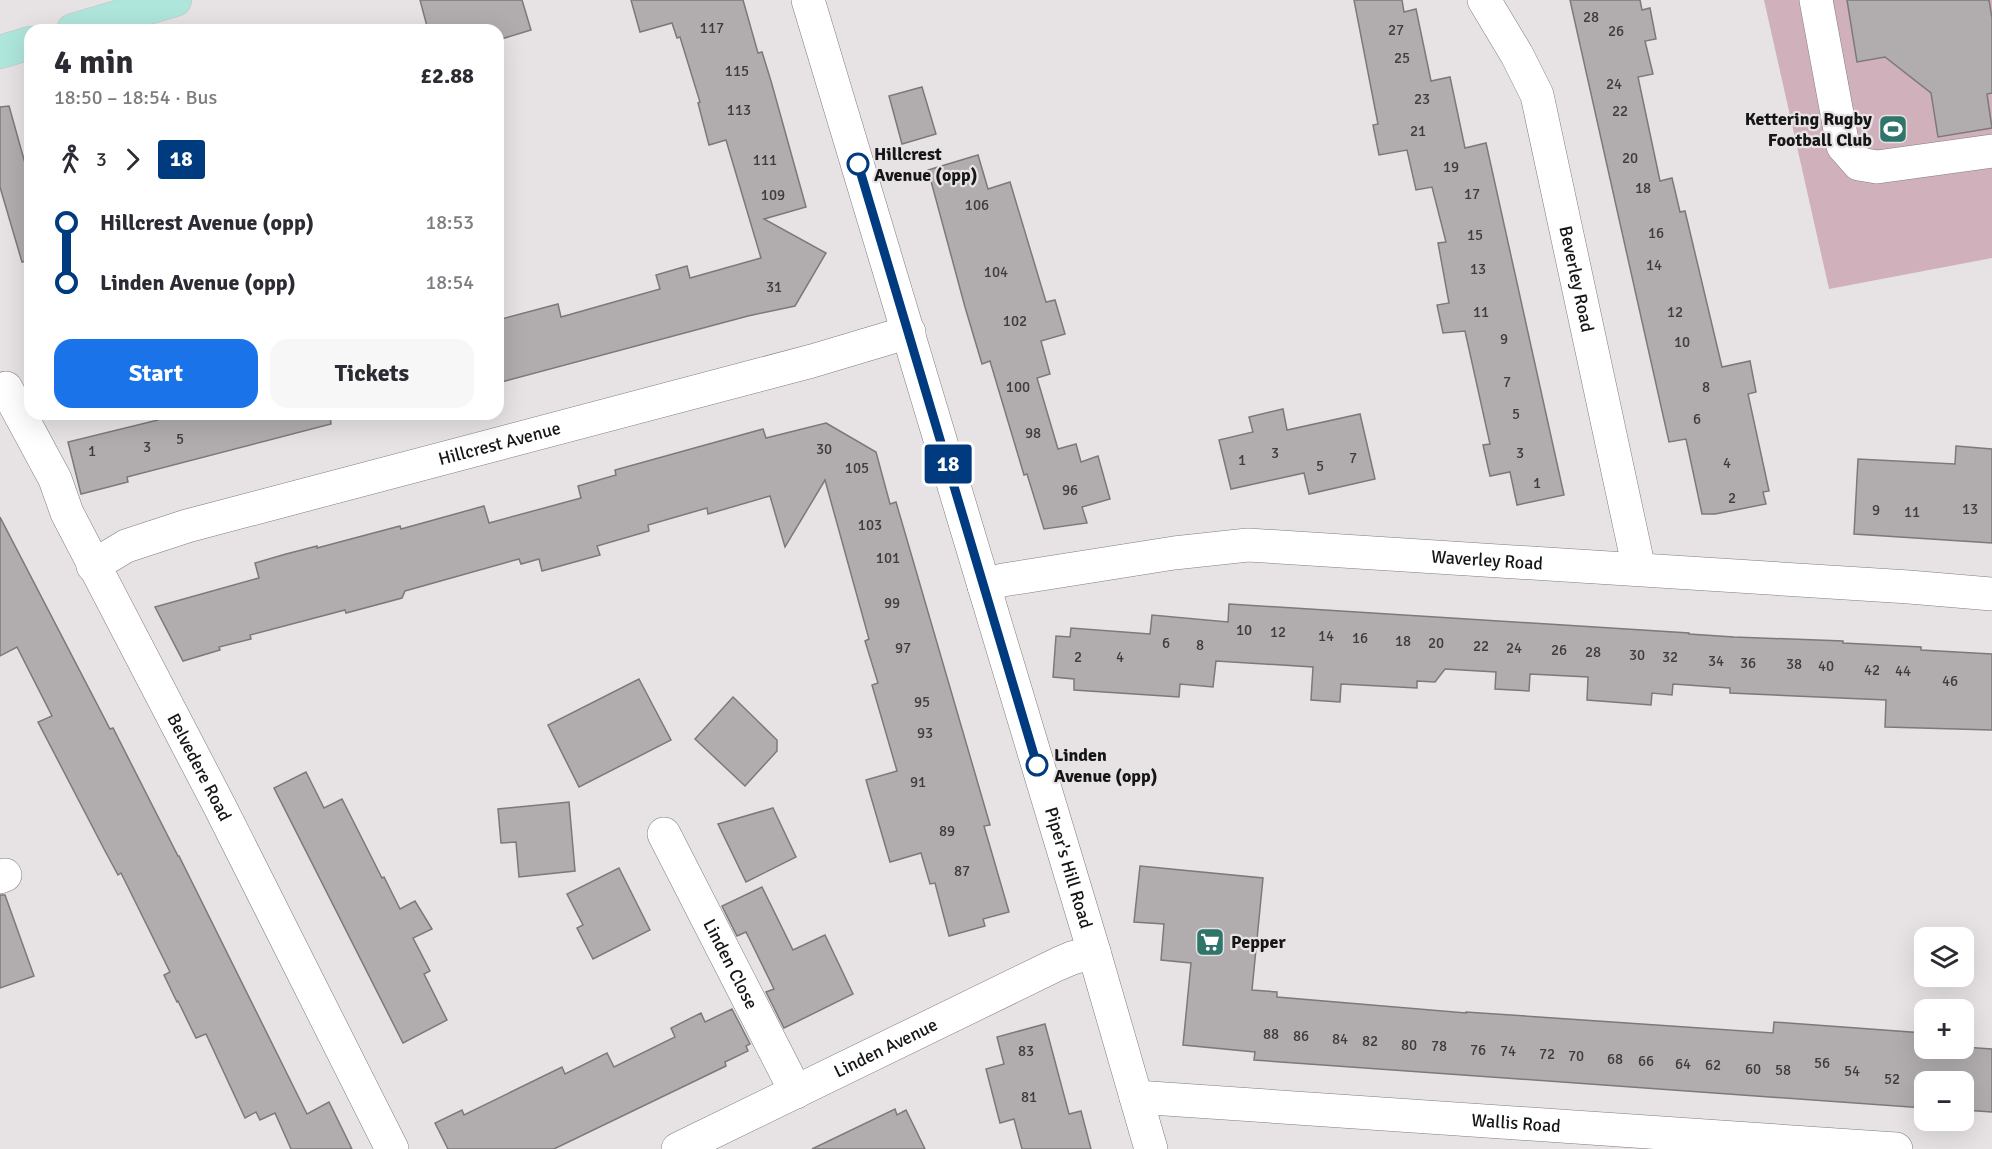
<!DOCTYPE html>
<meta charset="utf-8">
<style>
:root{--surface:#fff;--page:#f7f7f7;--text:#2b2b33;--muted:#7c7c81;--accent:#1a73e8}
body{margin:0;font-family:Signika,sans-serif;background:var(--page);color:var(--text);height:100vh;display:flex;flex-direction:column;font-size:22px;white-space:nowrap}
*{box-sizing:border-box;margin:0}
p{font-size:20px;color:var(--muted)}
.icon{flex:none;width:33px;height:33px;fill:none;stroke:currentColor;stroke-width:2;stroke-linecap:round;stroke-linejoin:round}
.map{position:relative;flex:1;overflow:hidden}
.details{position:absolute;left:24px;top:24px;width:480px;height:396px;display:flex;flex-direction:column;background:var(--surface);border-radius:18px;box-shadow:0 6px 24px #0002}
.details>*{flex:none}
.badge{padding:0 12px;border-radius:4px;font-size:21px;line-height:39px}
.tools{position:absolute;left:1914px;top:927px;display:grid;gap:12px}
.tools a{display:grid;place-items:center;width:60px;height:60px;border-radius:12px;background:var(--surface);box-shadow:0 6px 24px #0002;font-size:30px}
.map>.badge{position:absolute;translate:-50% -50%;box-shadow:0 0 0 3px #fff}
.legs{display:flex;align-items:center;gap:9px;height:66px;padding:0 30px;font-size:20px}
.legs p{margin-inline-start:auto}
.overview{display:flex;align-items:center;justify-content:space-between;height:102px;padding:0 30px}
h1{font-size:33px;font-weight:700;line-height:45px}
.button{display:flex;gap:12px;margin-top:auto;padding:12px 30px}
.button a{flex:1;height:69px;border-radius:18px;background:var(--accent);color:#fff;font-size:24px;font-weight:700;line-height:69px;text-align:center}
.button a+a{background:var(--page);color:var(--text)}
ul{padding:0 30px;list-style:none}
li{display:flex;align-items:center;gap:21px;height:60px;font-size:22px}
li i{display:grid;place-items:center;width:9px;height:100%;margin:0 8px;background:currentColor}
li i::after{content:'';width:15px;height:15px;margin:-8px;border:4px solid;border-radius:50%;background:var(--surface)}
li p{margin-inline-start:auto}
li:first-child i{background:linear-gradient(#0000 50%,currentColor 0)}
li:last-child i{background:linear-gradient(currentColor 50%,#0000 0)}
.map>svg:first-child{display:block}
.green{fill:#d0b0bb}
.building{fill:#b1adae;stroke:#7c797a;stroke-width:1.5}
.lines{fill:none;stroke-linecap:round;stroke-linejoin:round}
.minor-casing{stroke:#807c7d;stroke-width:34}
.major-casing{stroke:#c3c2c2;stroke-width:34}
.minor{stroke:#fff;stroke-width:33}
.major{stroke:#aee6dc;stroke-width:33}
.line-1-casing{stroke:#fff;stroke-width:14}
.line-1{stroke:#003b80;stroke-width:9}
.stop-1-dot{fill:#fff;stroke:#003b80;stroke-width:3}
.labels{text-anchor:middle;stroke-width:4.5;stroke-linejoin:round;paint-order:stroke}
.number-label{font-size:15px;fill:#3e3c3c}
.poi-label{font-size:18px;font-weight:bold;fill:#171616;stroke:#e7e3e4;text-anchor:end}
.stop-label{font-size:18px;font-weight:bold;fill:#171616;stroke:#e7e3e4;text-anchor:start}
.street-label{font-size:18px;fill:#171616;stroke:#e7e3e4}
</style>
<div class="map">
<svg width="1992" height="1149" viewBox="0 0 1992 1149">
<rect width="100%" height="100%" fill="#e7e3e4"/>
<polygon class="green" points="1764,0 1992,0 1992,258 1829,289"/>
<g class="building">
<polygon points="420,0 522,0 531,30 498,40 498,30 428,30"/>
<polygon points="631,0 743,0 758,53 762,52 771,81 806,207 764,219 826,253 795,306 748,316 498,383 498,320 558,304 561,317 660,289 656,275 687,266 690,278 761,258 726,140 709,145 698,103 700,102 680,37 677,38 672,23 640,32"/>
<polygon points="1354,0 1402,0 1404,12 1416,9 1431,81 1450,77 1465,148 1486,143 1564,495 1517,505 1510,472 1490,476 1483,445 1490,444 1465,331 1443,333 1437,305 1449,303 1438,243 1446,242 1432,187 1416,190 1407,150 1379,155 1373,125 1378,124"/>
<polygon points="1570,0 1640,0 1642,10 1650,8 1656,39 1645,41 1653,74 1638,77 1660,181 1672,178 1680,212 1685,211 1722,367 1750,361 1756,392 1748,394 1769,491 1763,492 1766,504 1715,514 1702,514 1686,439 1669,442"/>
<polygon points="1847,0 1989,0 1992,18 1992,93 1987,94 1992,128 1938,137 1931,93 1885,57 1857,62"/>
<polygon points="922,87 936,134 902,144 889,96"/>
<polygon points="9,106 30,181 30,260 22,262 0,187 0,107"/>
<polygon points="978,155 988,189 1010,182 1046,302 1055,300 1065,334 1041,341 1050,374 1037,378 1058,449 1076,444 1081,462 1098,456 1110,499 1082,507 1087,523 1044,529 1027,474 1024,475 990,361 982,364 965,307 928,170"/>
<polygon points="1283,409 1287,430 1360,414 1375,479 1309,494 1304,473 1231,489 1219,440 1253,432 1249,417"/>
<polygon points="156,414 330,414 331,424 127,477 128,482 81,494 68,442 158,420"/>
<polygon points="826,423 876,452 890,504 896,502 990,825 984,826 1009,912 983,919 985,926 949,936 935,883 930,884 921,853 890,862 866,780 897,771 872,685 878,683 865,641 869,639 825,480 785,547 770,496 708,514 707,508 648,525 649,531 597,546 600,555 542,571 539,559 521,564 519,559 405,591 402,598 346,613 345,610 250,635 251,639 219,647 220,650 183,661 155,607 259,578 255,563 286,554 317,546 317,548 400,526 401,529 484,506 489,523 581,498 578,486 616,475 615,470 763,429 766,438"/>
<polygon points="1956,446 1992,449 1992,543 1854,534 1858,459 1955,464"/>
<polygon points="0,517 110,729 113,728 178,856 179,856 307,1114 329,1102 352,1149 291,1149 275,1113 260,1120 256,1112 245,1118 206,1034 196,1038 178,1001 177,1002 164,975 170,972 121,873 118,875 104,849 38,722 52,716 17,647 0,656"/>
<polygon points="1229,604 1689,633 1689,634 1734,637 1843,641 1843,643 1921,647 1921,650 1992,654 1992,730 1885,727 1886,700 1730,693 1730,688 1673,684 1672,695 1652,693 1651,705 1587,700 1588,677 1530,674 1529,691 1495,689 1496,672 1445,669 1435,682 1417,681 1417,688 1341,684 1340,702 1311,700 1313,667 1216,661 1213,687 1180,684 1179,697 1074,690 1074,679 1053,677 1056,636 1070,637 1071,628 1150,634 1152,615 1228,622"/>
<polygon points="639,679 671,740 579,787 548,725"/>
<polygon points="733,697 777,740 777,751 745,786 695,739"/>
<polygon points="306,772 324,808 342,799 382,878 384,877 400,909 415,901 432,929 413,938 430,971 424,974 447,1020 403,1043 274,788"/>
<polygon points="569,802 575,871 519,877 516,842 501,843 498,809"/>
<polygon points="773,808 796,857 746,882 718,824"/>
<polygon points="1140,866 1263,878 1252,990 1277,992 1277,997 1466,1013 1466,1012 1773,1033 1774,1022 1924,1033 1924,1048 1964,1048 1964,1047 1992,1049 1992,1112 1964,1110 1964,1082 1924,1082 1924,1108 1254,1060 1255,1052 1183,1045 1191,963 1161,960 1164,924 1134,922"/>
<polygon points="619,868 650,930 593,959 577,928 583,925 567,894"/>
<polygon points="762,887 793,950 825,935 853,994 784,1028 766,992 774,989 746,932 737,936 722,906"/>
<polygon points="0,895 5,895 34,976 0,988"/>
<polygon points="732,1009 750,1044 746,1046 748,1051 725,1062 726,1066 554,1149 448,1149 435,1123 462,1110 464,1115 562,1067 565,1074 607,1053 614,1067 675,1037 671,1028 701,1013 705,1022"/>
<polygon points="1045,1024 1069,1114 1081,1111 1091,1149 1022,1149 1014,1119 1000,1123 986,1069 1004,1064 997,1037"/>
<polygon points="895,1109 897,1115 906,1110 925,1149 812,1149"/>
</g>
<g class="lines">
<g class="minor-casing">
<g id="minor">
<path id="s1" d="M808 0 1094 952 1151 1149"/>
<path id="s2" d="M1484 0 1517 55 1537 95 1639 569"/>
<polyline points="1816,0 1843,146 1859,164 1877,167 1992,151"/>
<path id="s3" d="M6 388 55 479 67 513 220 807 392 1149"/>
<path id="s4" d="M93 566 126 546 187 526 812 361 909 332"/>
<path id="s5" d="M984 586 1003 580 1174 553 1248 545 1909 587 1992 594"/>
<path id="s6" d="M664 834 796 1092"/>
<polyline points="0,877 5,875"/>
<path id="s7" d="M1136 1097 1896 1149"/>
<path id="s8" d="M678 1149 1058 964 1072 958 1094 952"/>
</g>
</g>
<g class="major-casing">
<g id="major">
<polyline points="73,30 175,0"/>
<polyline points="0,52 30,43"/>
</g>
</g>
<use href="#minor" class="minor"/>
<use href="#major" class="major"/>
</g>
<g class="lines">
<g class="line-1-casing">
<polyline id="line-1" points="858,164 1037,765"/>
</g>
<use href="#line-1" class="line-1"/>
</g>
<defs>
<g id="stadium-square" transform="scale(1.5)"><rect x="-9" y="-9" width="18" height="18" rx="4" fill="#2f756a" stroke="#e7e3e4"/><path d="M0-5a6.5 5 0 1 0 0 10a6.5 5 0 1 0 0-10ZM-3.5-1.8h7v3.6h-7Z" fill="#fff"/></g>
<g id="supermarket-square" transform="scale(1.5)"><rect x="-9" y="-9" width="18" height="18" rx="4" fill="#2f756a" stroke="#e7e3e4"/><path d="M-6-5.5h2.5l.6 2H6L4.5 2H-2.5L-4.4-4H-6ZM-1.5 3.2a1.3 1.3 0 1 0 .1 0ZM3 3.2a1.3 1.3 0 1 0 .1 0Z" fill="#fff"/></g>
</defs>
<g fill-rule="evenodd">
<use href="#stadium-square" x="1893" y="129"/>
<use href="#supermarket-square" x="1210" y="942"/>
</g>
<g class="stop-1-dot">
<circle cx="858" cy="164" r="10"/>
<circle cx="1037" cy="765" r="10"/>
</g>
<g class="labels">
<g class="number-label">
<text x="1591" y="22">28</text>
<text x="712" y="33">117</text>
<text x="1396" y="35">27</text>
<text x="1616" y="36">26</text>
<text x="1402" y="63">25</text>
<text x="737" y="76">115</text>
<text x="1614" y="89">24</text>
<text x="1422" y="104">23</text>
<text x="739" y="115">113</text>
<text x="1620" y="116">22</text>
<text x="1418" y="136">21</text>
<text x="1630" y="163">20</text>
<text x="765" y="165">111</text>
<text x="1451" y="172">19</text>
<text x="1643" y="193">18</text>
<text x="1472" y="199">17</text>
<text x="773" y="200">109</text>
<text x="977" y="210">106</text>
<text x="1656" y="238">16</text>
<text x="1475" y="240">15</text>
<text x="1654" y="270">14</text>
<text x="1478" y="274">13</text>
<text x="996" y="277">104</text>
<text x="774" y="292">31</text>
<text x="1481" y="317">11</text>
<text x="1675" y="317">12</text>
<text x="1015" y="326">102</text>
<text x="1504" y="344">9</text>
<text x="1682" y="347">10</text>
<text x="1507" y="387">7</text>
<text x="1018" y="392">100</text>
<text x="1706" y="392">8</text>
<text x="1516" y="419">5</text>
<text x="1697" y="424">6</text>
<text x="1033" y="438">98</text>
<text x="180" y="444">5</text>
<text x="147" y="452">3</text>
<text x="824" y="454">30</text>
<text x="92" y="456">1</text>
<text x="1275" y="458">3</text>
<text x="1520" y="458">3</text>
<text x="1353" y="463">7</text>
<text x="1242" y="465">1</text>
<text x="1727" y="468">4</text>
<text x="1320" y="471">5</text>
<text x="857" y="473">105</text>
<text x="1537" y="488">1</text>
<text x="1070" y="495">96</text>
<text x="1732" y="503">2</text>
<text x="1970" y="514">13</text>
<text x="1876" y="515">9</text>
<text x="1912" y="517">11</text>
<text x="870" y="530">103</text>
<text x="888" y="563">101</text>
<text x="892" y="608">99</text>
<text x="1244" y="635">10</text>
<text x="1278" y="637">12</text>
<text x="1326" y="641">14</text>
<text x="1360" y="643">16</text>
<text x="1403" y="646">18</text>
<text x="1166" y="648">6</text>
<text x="1436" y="648">20</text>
<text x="1200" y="650">8</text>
<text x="1481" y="651">22</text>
<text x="903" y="653">97</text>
<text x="1514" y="653">24</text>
<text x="1559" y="655">26</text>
<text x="1593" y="657">28</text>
<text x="1637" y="660">30</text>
<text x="1078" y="662">2</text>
<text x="1120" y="662">4</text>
<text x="1670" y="662">32</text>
<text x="1716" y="666">34</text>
<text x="1748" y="668">36</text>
<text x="1794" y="669">38</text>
<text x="1826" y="671">40</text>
<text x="1872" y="675">42</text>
<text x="1903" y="676">44</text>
<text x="1950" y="686">46</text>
<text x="922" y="707">95</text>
<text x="925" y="738">93</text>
<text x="918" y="787">91</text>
<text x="947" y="836">89</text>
<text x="962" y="876">87</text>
<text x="1271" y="1039">88</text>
<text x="1301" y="1041">86</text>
<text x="1340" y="1044">84</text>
<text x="1370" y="1046">82</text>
<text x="1409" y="1050">80</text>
<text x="1439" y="1051">78</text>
<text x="1478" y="1055">76</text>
<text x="1026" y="1056">83</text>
<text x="1508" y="1056">74</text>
<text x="1547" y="1059">72</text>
<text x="1576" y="1061">70</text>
<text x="1615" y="1064">68</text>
<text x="1646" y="1066">66</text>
<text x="1822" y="1068">56</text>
<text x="1683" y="1069">64</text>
<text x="1713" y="1070">62</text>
<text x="1753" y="1074">60</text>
<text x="1783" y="1075">58</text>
<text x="1852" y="1076">54</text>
<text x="1892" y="1084">52</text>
<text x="1029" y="1102">81</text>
</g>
<g class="poi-label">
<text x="1872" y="125">Kettering Rugby<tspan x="1872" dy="21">Football Club</tspan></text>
<text x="1231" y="948" text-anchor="start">Pepper</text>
</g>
<g class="stop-label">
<text x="874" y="160">Hillcrest<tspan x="874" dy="21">Avenue (opp)</tspan></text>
<text x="1054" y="761">Linden<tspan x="1054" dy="21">Avenue (opp)</tspan></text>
</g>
<g class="street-label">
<text dy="6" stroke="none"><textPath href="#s2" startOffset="297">Beverley Road</textPath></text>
<text dy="6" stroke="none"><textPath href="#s4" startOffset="426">Hillcrest Avenue</textPath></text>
<text dy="6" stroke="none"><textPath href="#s5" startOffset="507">Waverley Road</textPath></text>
<text dy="6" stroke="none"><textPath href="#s3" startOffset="426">Belvedere Road</textPath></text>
<text dy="6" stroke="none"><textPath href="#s1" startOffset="906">Piper's Hill Road</textPath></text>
<text dy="6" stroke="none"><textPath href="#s6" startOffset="146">Linden Close</textPath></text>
<text dy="6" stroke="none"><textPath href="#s8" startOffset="231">Linden Avenue</textPath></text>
<text dy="6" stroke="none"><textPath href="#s7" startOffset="381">Wallis Road</textPath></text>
</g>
</g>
</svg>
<div class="tools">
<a><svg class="icon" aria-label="layers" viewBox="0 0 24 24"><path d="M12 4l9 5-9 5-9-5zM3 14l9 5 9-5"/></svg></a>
<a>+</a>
<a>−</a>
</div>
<b class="badge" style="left:948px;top:464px;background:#003b80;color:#fff">18</b>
<section class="details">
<div class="overview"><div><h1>4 min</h1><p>18:50 – 18:54 · Bus</p></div><b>£2.88</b></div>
<div class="legs"><svg class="icon" aria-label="walk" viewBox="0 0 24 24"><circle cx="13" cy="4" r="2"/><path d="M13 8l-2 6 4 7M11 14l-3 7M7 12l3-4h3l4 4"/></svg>3<svg class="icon" aria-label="forward" viewBox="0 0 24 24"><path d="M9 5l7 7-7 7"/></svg><b class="badge" style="background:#003b80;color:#fff">18</b></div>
<ul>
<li><i style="color:#003b80"></i><b>Hillcrest Avenue (opp)</b><p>18:53</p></li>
<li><i style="color:#003b80"></i><b>Linden Avenue (opp)</b><p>18:54</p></li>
</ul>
<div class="button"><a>Start</a><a>Tickets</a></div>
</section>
</div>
